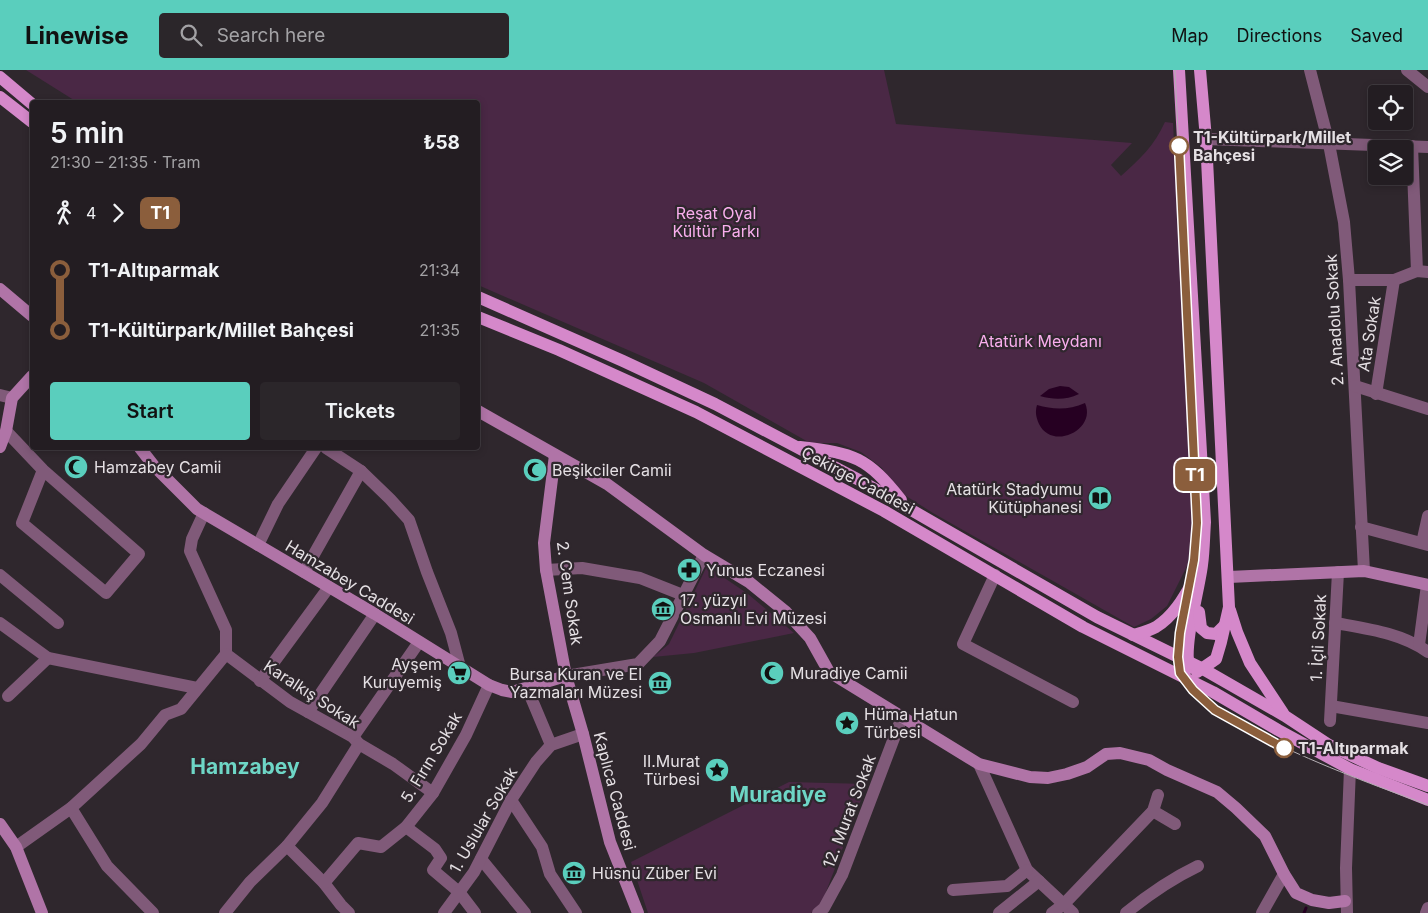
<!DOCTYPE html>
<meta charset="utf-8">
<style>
:root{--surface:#231d22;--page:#2b262a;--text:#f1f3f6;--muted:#a3a2a5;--line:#403b40;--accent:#5acebd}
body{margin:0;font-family:Inter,sans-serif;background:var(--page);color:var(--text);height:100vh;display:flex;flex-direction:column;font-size:19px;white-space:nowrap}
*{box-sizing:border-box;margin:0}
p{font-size:16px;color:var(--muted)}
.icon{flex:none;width:28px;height:28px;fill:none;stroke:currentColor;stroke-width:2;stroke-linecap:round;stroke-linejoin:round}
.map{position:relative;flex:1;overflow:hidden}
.panel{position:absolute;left:30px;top:30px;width:450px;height:350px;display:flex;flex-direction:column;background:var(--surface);border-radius:5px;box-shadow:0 2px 8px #0003,0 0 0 1px var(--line)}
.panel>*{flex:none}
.badge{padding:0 10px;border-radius:8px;font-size:18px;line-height:32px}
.fabs{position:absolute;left:1368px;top:15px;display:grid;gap:10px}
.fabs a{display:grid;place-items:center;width:45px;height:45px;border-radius:5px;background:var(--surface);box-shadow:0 2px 8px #0003,0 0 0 1px var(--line);font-size:25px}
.map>.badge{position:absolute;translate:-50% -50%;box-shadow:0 0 0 2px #fff}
.legs{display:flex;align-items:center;gap:8px;height:55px;padding:0 20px;font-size:16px}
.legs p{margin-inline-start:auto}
.head{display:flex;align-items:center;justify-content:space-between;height:85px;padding:0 20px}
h1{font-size:28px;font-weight:600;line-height:38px}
.primary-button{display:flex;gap:10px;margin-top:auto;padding:10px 20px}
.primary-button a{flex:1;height:58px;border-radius:5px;background:var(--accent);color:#111;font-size:20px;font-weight:600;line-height:58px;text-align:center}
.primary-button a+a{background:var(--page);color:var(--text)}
ul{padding:0 20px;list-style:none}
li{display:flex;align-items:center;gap:18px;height:60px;font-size:19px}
li i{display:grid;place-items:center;width:8px;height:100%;margin:0 6px;background:currentColor}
li i::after{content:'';width:12px;height:12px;margin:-6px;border:4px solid;border-radius:50%;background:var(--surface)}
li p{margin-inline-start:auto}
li:first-child i{background:linear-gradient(#0000 50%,currentColor 0)}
li:last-child i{background:linear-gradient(currentColor 50%,#0000 0)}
header{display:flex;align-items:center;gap:30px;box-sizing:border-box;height:70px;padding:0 25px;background:var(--accent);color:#111}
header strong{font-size:24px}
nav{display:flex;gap:28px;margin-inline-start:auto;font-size:18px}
.search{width:350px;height:45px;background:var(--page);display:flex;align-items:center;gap:12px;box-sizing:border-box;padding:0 18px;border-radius:5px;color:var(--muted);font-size:19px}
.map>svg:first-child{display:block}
.green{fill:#4a2845}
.water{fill:#260022}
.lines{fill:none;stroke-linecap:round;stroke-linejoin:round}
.stream{stroke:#260022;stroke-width:3}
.minor{stroke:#805a79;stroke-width:12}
.tertiary{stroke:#805a79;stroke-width:12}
.secondary{stroke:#b074a7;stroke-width:12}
.primary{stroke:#d588ca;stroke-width:12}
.tram{stroke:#b4aeb3;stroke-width:1}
.line-1-casing{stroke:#fff;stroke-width:11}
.line-1{stroke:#8b5e3c;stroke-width:8}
.stop-1-dot{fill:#fff;stroke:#8b5e3c;stroke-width:2.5}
.labels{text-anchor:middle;stroke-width:4.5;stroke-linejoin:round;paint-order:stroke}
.stop-label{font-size:16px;font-weight:bold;fill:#e5e0e4;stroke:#2f272d;text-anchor:start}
.park-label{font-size:16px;fill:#f9aeed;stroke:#2f272d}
.street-label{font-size:16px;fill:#e5e0e4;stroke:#2f272d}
.poi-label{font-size:16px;fill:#e5e0e4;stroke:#2f272d;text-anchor:start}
.district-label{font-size:21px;font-weight:bold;fill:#6ed6c6;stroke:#2f272d}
</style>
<header>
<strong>Linewise</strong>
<div class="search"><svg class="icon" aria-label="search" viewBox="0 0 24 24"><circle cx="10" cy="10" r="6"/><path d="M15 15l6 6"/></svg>Search here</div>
<nav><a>Map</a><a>Directions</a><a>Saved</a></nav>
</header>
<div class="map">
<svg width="1428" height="843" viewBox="0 0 1428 843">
<rect width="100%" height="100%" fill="#2f272d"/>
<g class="green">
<path d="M26 0H884L896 54 1132 73 1111 95 1121 106C1140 89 1154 76 1165 52L1173 53 1193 447 1188 494 1167 536 1151 549 1134 557 933 443 895 419 882 398 861 382 837 373H810L704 313 478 215V32H77Z"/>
<polygon points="707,496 748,524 794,563 694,583 653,587 669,574"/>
<polygon points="789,712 867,714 821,835 811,843 648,843 631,792"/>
</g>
<g class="water">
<path d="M1060 316 1069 317 1079 324C1066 330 1054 330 1040 326L1049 319Z"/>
<path d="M1085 333C1097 360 1052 381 1039 354 1036 347 1035 342 1037 335 1054 340 1069 340 1085 333Z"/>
</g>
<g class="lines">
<polyline class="stream" points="1304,843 1306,838"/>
<g class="minor">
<polyline points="1310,0 1329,74 1344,152 1349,210 1364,501"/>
<polyline points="1407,0 1428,17"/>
<polyline points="1412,76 1417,201"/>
<polyline points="1349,210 1394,210 1417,201 1428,202"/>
<polyline points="1355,316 1428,339"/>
<polyline points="1376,324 1394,210"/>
<polyline points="0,325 12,328"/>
<polyline points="6,361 43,400 139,484 106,523 22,453 43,400"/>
<polyline points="326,378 361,401 390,429 409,450 427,502 451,563 460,597"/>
<polyline points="204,443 192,469 190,481 226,560 226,584 290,632 353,667 359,674 393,694 433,723"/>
<polyline points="1361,457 1428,475"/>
<polyline points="1422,473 1428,446"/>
<polyline points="258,475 278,434 316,378"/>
<polyline points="546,500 582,498 640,508 683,525"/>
<polyline points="304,502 361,401"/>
<polyline points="0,505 58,553"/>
<polyline points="995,505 963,574 1073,632"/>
<polyline points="0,553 48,588 197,618"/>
<path d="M1335 553C1368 559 1401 563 1428 582"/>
<polyline points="1419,575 1427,515"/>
<polyline points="566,606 638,594 660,571 704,485"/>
<polyline points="260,611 329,517"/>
<polyline points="527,618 551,675"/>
<polyline points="8,626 48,588"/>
<polyline points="1331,636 1428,653"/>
<polyline points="308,642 375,544"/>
<polyline points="1330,651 1338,502"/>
<polyline points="353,667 419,572"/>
<polyline points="979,694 1027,800 1073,843"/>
<polyline points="511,730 542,777 550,804 576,843"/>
<polyline points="71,738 107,796 153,843"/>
<polyline points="1153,741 1175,754"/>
<polyline points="406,757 435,779 441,788 433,800 459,822 475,843"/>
<polyline points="287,776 324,813 341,835 349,843"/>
<polyline points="16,777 71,738 141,674 165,645 181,639 226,584"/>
<polyline points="481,789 525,843"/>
<polyline points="324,813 358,773 381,777 406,757 433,723 466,665 489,615"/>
<polyline points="953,820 1007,816 1027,800"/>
<polyline points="225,843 250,812 287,776 322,733 359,674"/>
<polyline points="444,843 474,802 511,730 536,692 551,675 583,664"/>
<polyline points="818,843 824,838 842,805 902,647"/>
<polyline points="999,843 1039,811"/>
<polyline points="1052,843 1064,834 1153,741 1158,725"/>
<path d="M1126 843C1148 825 1173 808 1198 796"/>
<polyline points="1262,843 1284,804"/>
<polyline points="1347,843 1346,798 1350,699"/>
<polyline points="1426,843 1428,838"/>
</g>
<polyline class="tertiary" points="1206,69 1428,77"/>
<g class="secondary">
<polyline points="0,219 32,246"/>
<polyline points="478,341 607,414 704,485 749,512 786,542 810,568 829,602 979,694 1030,707 1048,708 1067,704 1087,697 1106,684 1120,683 1149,690 1167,700 1217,722 1236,738 1265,766 1284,804 1296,823 1312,830 1329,833 1345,831"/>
<polyline points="0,377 6,361 12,328 32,306"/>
<polyline points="140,378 154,396 197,439 375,544 489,615 502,620 512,622 566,606"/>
<polyline points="555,385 544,473 546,500 566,606 583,664 610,772 638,843"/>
<polyline points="1229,507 1364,501 1428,515"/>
<polyline points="0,754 16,777 42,843"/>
</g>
<g class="primary">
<path d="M1179 0 1205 452C1204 466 1204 481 1202 495 1199 520 1183 575 1189 598"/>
<polyline points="0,7 32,34"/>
<polyline points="0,27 32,52"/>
<polyline points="478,227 623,291 715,334 861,411 1097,547 1203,599 1285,646 1329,675 1378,698 1428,716"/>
<polyline points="478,247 559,280 696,342 884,441 1083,557 1213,622 1278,660 1350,699 1428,730"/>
<path d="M800 377C854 383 867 387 901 430"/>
<polyline points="1230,540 1237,562 1250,593 1283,643"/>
<polyline points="1199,542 1201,558 1207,563 1216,564 1225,555"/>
<path d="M1133 565C1140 563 1149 561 1156 557 1177 544 1187 521 1199 501"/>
<polyline points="1197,602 1216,589 1221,572 1229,537 1206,69 1200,0"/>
</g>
<path class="tram" d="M1175 0 1197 453C1196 465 1196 478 1194 491 1190 521 1174 566 1178 596 1187 651 1378 716 1428 735"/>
</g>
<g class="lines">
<g class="line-1-casing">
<polyline id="line-1" points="1179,76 1197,453 1194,490 1180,563 1178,587 1180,603 1193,620 1215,640 1284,678"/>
</g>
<use href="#line-1" class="line-1"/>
</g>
<defs>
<g id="mosque-disc" transform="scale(1.25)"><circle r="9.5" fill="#5acebd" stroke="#2f272d"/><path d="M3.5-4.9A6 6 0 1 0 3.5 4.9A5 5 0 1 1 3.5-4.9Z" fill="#111"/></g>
<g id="library-disc" transform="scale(1.25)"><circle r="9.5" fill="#5acebd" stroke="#2f272d"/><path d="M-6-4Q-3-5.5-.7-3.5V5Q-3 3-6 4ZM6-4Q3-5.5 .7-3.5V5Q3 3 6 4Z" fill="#111"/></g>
<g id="pharmacy-disc" transform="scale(1.25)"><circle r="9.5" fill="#5acebd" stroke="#2f272d"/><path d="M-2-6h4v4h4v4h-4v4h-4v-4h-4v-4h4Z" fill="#111"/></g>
<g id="museum-disc" transform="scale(1.25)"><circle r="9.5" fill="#5acebd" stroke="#2f272d"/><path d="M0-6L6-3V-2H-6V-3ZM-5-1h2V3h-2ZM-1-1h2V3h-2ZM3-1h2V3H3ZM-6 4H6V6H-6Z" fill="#111"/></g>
<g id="supermarket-disc" transform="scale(1.25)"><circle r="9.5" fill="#5acebd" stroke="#2f272d"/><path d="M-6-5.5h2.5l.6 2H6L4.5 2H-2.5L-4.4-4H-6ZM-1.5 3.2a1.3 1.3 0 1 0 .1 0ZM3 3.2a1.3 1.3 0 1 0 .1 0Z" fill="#111"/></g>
<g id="sight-disc" transform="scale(1.25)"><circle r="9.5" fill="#5acebd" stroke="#2f272d"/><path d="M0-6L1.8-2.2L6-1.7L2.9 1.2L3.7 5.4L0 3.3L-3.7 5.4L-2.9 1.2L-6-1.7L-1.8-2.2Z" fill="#111"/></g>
</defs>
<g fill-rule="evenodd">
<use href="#mosque-disc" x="76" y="397"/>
<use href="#mosque-disc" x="535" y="400"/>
<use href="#library-disc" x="1100" y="428"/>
<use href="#pharmacy-disc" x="689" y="500"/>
<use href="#museum-disc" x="663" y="539"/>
<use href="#supermarket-disc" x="459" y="603"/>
<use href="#mosque-disc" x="772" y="603"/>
<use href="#museum-disc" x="660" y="613"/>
<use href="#sight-disc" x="847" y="653"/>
<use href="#sight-disc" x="717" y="700"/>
<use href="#museum-disc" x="574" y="803"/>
</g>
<g class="stop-1-dot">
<circle cx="1179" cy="76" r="9"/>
<circle cx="1284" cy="678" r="9"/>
</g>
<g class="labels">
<g class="stop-label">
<text x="1193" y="73">T1-Kültürpark/Millet<tspan x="1193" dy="18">Bahçesi</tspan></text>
<text x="1298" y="684">T1-Altıparmak</text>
</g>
<g class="park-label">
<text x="716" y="149">Reşat Oyal<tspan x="716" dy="18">Kültür Parkı</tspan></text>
<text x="1040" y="277">Atatürk Meydanı</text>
</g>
<g class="street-label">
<text transform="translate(1334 250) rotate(-93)" y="6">2. Anadolu Sokak</text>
<text transform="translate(1369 264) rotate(-81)" y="6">Ata Sokak</text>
<text transform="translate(858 410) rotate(28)" y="6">Çekirge Caddesi</text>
<text transform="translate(350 512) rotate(31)" y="6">Hamzabey Caddesi</text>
<text transform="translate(570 523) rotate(82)" y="6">2. Cem Sokak</text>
<text transform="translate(1318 568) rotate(-87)" y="6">1. İçli Sokak</text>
<text transform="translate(312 624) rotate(33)" y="6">Karalkış Sokak</text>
<text transform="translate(431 687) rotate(-59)" y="6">5. Fırın Sokak</text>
<text transform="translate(615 721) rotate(75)" y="6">Kaplıca Caddesi</text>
<text transform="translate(849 741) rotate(-69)" y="6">12. Murat Sokak</text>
<text transform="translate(483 750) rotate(-60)" y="6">1. Uslular Sokak</text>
</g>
<g class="poi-label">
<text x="94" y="403">Hamzabey Camii</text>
<text x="552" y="406">Beşikciler Camii</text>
<text x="1082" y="425" text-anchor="end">Atatürk Stadyumu<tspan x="1082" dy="18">Kütüphanesi</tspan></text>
<text x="706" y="506">Yunus Eczanesi</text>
<text x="680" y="536">17. yüzyıl<tspan x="680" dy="18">Osmanlı Evi Müzesi</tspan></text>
<text x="442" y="600" text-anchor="end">Ayşem<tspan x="442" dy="18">Kuruyemiş</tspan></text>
<text x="790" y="609">Muradiye Camii</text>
<text x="642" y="610" text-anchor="end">Bursa Kuran ve El<tspan x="642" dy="18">Yazmaları Müzesi</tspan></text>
<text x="864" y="650">Hüma Hatun<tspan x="864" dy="18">Türbesi</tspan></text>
<text x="700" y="697" text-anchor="end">II.Murat<tspan x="700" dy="18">Türbesi</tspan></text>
<text x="592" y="809">Hüsnü Züber Evi</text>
</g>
<g class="district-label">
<text x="245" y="704">Hamzabey</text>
<text x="778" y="732">Muradiye</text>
</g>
</g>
</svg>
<div class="fabs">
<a><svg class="icon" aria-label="locate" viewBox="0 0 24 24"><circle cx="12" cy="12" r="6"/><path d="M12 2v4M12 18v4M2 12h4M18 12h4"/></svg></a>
<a><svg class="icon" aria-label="layers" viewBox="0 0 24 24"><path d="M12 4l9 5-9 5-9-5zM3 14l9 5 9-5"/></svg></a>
</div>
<b class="badge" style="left:1195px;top:405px;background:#8b5e3c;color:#fff">T1</b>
<section class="panel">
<div class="head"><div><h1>5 min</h1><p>21:30 – 21:35 · Tram</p></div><b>₺58</b></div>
<div class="legs"><svg class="icon" aria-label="walk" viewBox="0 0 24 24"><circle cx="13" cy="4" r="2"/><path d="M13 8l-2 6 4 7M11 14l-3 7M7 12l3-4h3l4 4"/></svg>4<svg class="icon" aria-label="forward" viewBox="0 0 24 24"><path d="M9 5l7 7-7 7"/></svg><b class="badge" style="background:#8b5e3c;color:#fff">T1</b></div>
<ul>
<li><i style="color:#8b5e3c"></i><b>T1-Altıparmak</b><p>21:34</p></li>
<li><i style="color:#8b5e3c"></i><b>T1-Kültürpark/Millet Bahçesi</b><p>21:35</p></li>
</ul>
<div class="primary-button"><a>Start</a><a>Tickets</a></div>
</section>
</div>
